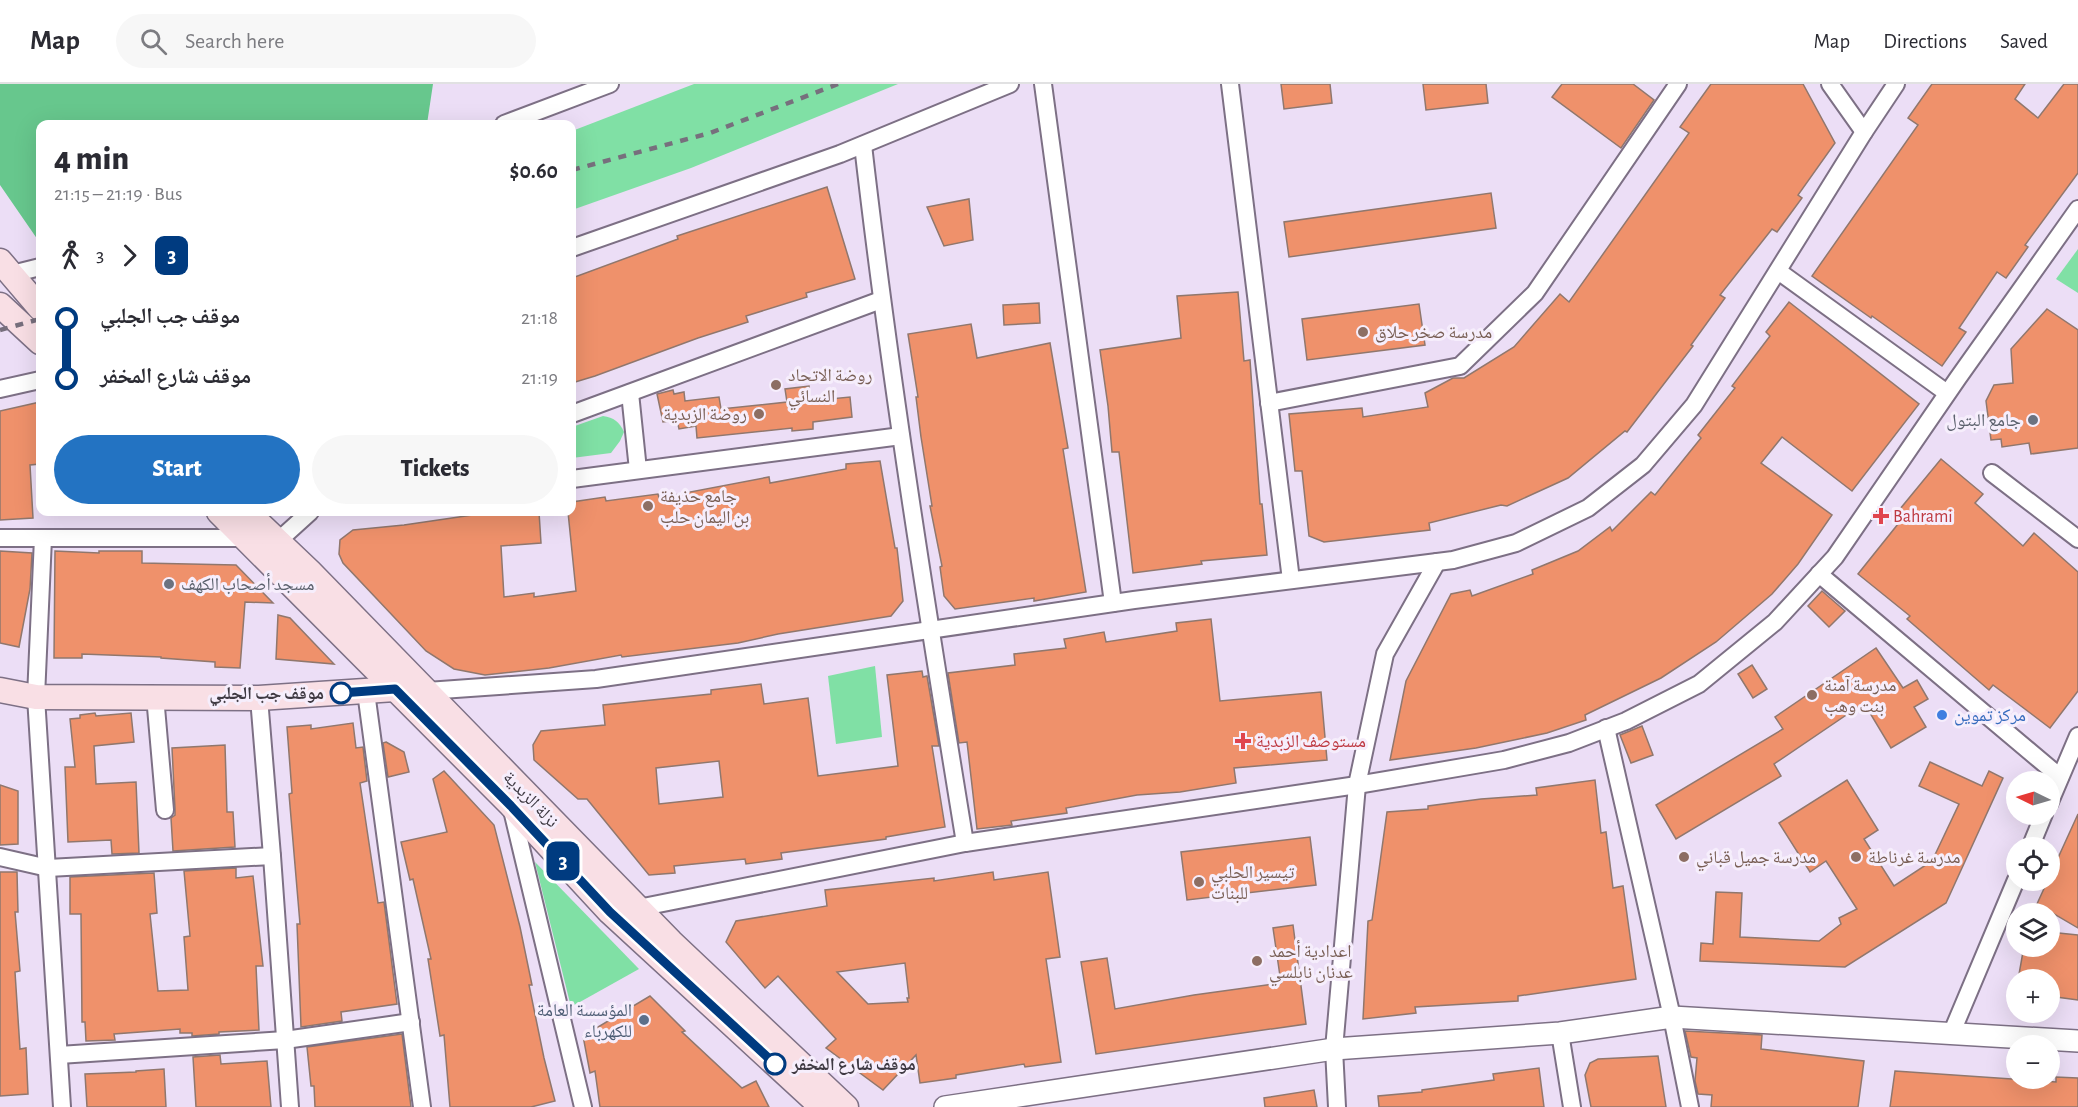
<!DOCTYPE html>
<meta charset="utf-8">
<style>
:root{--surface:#fff;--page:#f7f7f7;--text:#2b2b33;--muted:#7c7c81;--line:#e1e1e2;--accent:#2373c2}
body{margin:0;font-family:"Alegreya Sans","Noto Naskh Arabic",sans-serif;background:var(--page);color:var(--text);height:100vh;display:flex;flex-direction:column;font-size:22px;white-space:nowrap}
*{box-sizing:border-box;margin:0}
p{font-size:20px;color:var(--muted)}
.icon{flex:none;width:33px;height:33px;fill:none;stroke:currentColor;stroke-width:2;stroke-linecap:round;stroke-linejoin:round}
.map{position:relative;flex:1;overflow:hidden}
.drawer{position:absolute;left:36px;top:36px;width:540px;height:396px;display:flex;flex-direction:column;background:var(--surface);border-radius:12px;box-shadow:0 6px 24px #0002}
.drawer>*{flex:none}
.badge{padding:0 12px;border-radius:9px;font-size:21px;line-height:39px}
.needle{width:39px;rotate:275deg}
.controls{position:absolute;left:2006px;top:687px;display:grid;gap:12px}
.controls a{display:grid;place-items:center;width:54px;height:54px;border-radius:50%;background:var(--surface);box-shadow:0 6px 24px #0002;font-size:30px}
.map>.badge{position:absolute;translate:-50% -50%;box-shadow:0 0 0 3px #fff}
.legs{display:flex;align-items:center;gap:9px;height:66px;padding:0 18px;font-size:20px}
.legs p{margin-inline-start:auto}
.head{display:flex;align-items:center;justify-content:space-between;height:102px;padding:0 18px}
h1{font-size:33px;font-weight:800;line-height:45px}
.primary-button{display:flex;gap:12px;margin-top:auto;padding:12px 18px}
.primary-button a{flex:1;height:69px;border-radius:36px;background:var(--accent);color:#fff;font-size:24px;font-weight:800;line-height:69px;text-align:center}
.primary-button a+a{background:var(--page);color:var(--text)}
ul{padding:0 18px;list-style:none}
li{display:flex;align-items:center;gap:21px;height:60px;font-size:22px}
li i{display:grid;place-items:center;width:9px;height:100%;margin:0 8px;background:currentColor}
li i::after{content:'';width:15px;height:15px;margin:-8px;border:4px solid;border-radius:50%;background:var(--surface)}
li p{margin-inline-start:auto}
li:first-child i{background:linear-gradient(#0000 50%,currentColor 0)}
li:last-child i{background:linear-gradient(currentColor 50%,#0000 0)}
header{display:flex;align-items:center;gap:36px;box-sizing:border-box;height:84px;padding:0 30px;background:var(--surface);border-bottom:2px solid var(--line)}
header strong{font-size:28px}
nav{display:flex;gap:33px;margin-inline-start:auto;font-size:21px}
.search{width:420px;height:54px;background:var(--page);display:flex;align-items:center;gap:15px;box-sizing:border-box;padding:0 21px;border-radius:33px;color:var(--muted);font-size:22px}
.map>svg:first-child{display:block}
.green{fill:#80e0a5}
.forest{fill:#67c78d}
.building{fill:#ef916b;stroke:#90776d;stroke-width:1.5;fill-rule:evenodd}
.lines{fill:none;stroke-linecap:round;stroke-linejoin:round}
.minor-casing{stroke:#7d7085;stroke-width:20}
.tertiary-casing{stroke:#7d7085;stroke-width:24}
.secondary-casing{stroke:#7d7085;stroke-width:27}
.minor{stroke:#fff;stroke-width:16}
.tertiary{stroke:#fff;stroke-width:21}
.secondary{stroke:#f9dfe5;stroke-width:24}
.rail{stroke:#776f7d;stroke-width:4.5;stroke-dasharray:8 8;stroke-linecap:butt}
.line-1-casing{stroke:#fff;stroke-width:14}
.line-1{stroke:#003b80;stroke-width:9}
.education-dot{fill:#8d6e63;stroke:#f6eefc;stroke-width:2}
.worship-dot{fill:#6b7280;stroke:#f6eefc;stroke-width:2}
.health-dot{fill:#e0444e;stroke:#f6eefc;stroke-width:2}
.stop-1-dot{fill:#fff;stroke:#003b80;stroke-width:3}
.shop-dot{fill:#3f7fe0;stroke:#f6eefc;stroke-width:2}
.service-dot{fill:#5c6f8a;stroke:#f6eefc;stroke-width:2}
.labels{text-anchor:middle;stroke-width:6;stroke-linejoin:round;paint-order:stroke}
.education-label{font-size:18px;fill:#785e54;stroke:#f6eefc;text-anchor:start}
.worship-label{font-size:18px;fill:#5b616d;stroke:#f6eefc;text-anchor:end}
.health-label{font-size:18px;fill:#be3a42;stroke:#f6eefc;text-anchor:start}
.stop-label{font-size:18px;font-weight:bold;fill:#3f3a43;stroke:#f6eefc;text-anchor:end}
.shop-label{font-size:18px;fill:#366cbe;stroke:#f6eefc;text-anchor:start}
.street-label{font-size:18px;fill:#3f3a43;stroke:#f6eefc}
.service-label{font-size:18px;fill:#4e5e75;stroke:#f6eefc;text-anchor:end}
</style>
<header>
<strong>Map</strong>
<div class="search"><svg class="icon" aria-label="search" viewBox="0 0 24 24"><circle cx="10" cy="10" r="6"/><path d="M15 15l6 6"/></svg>Search here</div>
<nav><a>Map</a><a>Directions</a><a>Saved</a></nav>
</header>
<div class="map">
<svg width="2078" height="1023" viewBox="0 0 2078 1023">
<rect width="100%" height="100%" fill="#ecdef6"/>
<g class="green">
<polygon points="694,0 898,0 691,84 572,126 572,47"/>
<polygon points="2078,165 2078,209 2056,195"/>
<path d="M603 332C614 334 619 337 624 348L620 357 611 369 572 374V343Z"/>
<polygon points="875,582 882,653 836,660 828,592"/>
<polygon points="535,778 639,885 571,923"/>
</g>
<polygon class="forest" points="0,0 433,0 427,40 40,40 40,159 0,101"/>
<g class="building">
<polygon points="1281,0 1330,0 1332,19 1284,25"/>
<polygon points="1423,0 1486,0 1488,19 1426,26"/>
<polygon points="1562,0 1633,0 1654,16 1621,64 1552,13"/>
<polygon points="1711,0 1803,0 1835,59 1798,111 1802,114 1777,148 1772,145 1720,211 1725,214 1691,261 1693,262 1627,348 1625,347 1568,394 1507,422 1501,421 1429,439 1430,446 1324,458 1309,452 1302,387 1295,387 1289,330 1362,324 1363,333 1428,323 1425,309 1453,294 1464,294 1514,263 1560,210 1569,218 1689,49 1680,43"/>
<polygon points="1932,0 2025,0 2015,15 2038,34 2064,0 2078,0 2078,89 2025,161 2028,163 2006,194 1997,188 1959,244 1966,248 1942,282 1872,232 1871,234 1812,192 1918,41 1908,34"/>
<polygon points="827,103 855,195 806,209 807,213 746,232 748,238 698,254 595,292 572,299 572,194 678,155 677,152"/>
<polygon points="1491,109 1496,144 1289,173 1284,138"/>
<polygon points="969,115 973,156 944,162 927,123"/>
<polygon points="1238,208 1244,277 1250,276 1260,420 1262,420 1267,471 1201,477 1202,480 1133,489 1119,368 1112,368 1108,322 1100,266 1181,254 1177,212"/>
<polygon points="1789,218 1919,320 1852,407 1782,353 1761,379 1832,431 1798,480 1772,510 1716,558 1661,594 1585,631 1586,636 1547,649 1476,664 1390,676 1406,597 1451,510 1470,506 1472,512 1533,490 1532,486 1578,467 1610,443 1612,447 1651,408 1655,411 1701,354 1698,351 1735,304 1732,302 1770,252 1766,248"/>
<polygon points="1039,219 1040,239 1004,241 1003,221"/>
<polygon points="1419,220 1425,261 1307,276 1302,235"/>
<polygon points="2047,225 2078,246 2078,364 2031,370 2029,359 2002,363 2001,355 1991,356 1986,317 1994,301 2013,299 2011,265"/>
<polygon points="971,240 977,274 1050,259 1068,364 1063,365 1086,508 1034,517 1034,514 955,525 944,512 940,483 942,482 930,422 932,422 921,353 916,313 918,313 908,250"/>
<polygon points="809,302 810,317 850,313 852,333 813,338 813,345 792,347 792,344 697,354 696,342 679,345 677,336 663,338 657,310 673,306 674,310 684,308 685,317 719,313 721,325 787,318 785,305"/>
<polygon points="40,318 40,380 30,381 33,434 0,436 0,327"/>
<polygon points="1941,375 1983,410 1975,419 2023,462 2034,449 2078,488 2078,607 2050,644 1993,601 1989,606 1907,535 1910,532 1858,490 1906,430 1900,425"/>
<polygon points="880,377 895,464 897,464 903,517 891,532 778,550 738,559 622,573 621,571 549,584 485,591 454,585 426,567 343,479 339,470 340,456 353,446 404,441 493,428 539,428 541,459 501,462 504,513 534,509 534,513 576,507 568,428 572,428 572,418 605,413 606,417 658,410 659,414 769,393 770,399 846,385 846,380"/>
<polygon points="0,467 32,469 30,505 19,563 0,559"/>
<polygon points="55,467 99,469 99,467 142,467 142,479 236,481 273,519 245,518 240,584 215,583 215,578 161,574 161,573 82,570 82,574 54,574"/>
<polygon points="1822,507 1845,527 1829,543 1808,522"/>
<polygon points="278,531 290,534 334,580 276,575"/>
<polygon points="1211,535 1220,617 1321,608 1327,676 1234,684 1236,699 1180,708 1137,711 1066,724 1067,729 1011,737 1012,741 977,745 967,658 959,659 948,589 1015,581 1014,570 1066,564 1064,555 1104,548 1106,558 1177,547 1176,539"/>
<polygon points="1876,564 1903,604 1917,596 1928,615 1914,623 1926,643 1891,664 1864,619 1774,680 1781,692 1676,755 1656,721 1783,645 1775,633"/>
<polygon points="1752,581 1767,605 1753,614 1738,590"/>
<path d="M922 587 923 593 927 592 939 662H932L945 743 886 753V755L781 769 782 775 746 780 745 775 674 782 675 789 649 791 587 715H578L534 676 533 661 541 647 605 641 603 621 711 610V606L761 600 764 620 808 614 818 692 898 682 887 591ZM719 677 723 713 659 720 656 684Z"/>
<polygon points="95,629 96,632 131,629 134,658 94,662 96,700 136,698 139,769 112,770 111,756 68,758 65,683 75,683 70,635 80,634 80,631"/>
<polygon points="353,639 356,664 363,663 367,697 360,699 378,819 384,818 397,920 341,928 342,937 301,943 297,840 300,840 289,710 292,709 287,643 311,641 311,645"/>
<polygon points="1642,642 1653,671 1631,679 1620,651"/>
<polygon points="386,658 404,668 409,688 388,693 383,659"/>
<polygon points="225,661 227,728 233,728 235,763 173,767 171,734 175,731 175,725 172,664"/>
<polygon points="1930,678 1982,702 1989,687 2003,694 1946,819 1845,883 1700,877 1701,859 1713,860 1716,808 1742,809 1740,853 1819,857 1841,840 1839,834 1857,825 1826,777 1810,788 1779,739 1847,696 1878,746 1864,755 1894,802 1932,777 1959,720 1919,702"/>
<polygon points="444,687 494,741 520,843 532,901 529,901 544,974 555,1017 531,1023 450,1023 444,951 440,952 428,875 431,875 413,795 410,796 401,758 447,748 433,695"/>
<polygon points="1595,696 1601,749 1606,748 1613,804 1623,802 1636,895 1518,912 1518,917 1415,923 1416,929 1363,935 1368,837 1372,836 1387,728 1428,725 1428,722 1481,715 1537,711 1536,704"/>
<polygon points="0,701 18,707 18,760 0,761"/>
<polygon points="2078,730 2078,844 2037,820"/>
<polygon points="1310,753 1316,801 1187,816 1181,768"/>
<polygon points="236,784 236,794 253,792 263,882 256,882 259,946 219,948 219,950 192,952 192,949 180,949 180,945 114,950 115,956 86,957 85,938 82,938 81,830 70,830 70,793 154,789 157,829 150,830 158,907 188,906 184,853 190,852 184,787"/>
<polygon points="0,788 17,788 18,828 15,828 20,887 15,888 20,965 26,964 28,1010 0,1012"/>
<path d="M993 788 994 796 1048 788 1060 873 1046 875 1061 978 1025 983 1024 980 956 991V994L920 999 916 971 883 1006 826 964 836 955 778 892 765 904 726 858 736 837 827 822 825 806 934 794V797ZM905 879 909 914H907L908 918 868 920 837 888Z"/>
<polygon points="1293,841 1306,940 1096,970 1081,878 1107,874 1115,925 1194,911 1281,899 1273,844"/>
<polygon points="2049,848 2078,851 2078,916 2049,912 2049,896 2018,896 2024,862 2049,862"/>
<polygon points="650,912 685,947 682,948 742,1004 756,997 769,1023 600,1023 595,987 590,989 583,952"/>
<polygon points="1685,947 1762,951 1761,965 1864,977 1858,1023 1711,1023 1712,1011 1698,1010 1695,997 1697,974 1691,973"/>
<polygon points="402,950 411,1023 315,1023 314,1002 311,1002 307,963"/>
<polygon points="220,971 221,980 267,977 271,1023 196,1023 193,973"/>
<polygon points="1658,972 1666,1023 1591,1023 1585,991 1590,979 1598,975"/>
<polygon points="1539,984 1544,1023 1379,1023 1378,1012 1422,1008 1422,1006 1494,996 1493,990"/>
<polygon points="164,985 166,1023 87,1023 85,990 136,988 136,987"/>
<polygon points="1895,987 2056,998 2056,993 2078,994 2078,1023 1890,1023"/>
<polygon points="1314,1006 1317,1023 1265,1023 1264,1014"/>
</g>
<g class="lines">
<g class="minor-casing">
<g id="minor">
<polyline points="1043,0 1113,519"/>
<polyline points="1230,0 1291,496"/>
<polyline points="1830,0 1864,48"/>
<polyline points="504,40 610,0"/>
<path d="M863 61C890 295 927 527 965 759"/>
<polyline points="572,164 840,70 1010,0"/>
<polyline points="1778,187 1947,309"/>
<polyline points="12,190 40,183"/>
<polyline points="0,305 40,296"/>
<polyline points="630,309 638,386"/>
<polyline points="1269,319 1460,282 1535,209 1678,0"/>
<polyline points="572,330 881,216"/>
<polyline points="1992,389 2078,455"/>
<polyline points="572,395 901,352"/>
<polyline points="0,454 248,454"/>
<polyline points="43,454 36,613 62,1023"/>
<polyline points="278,457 310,428"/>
<polyline points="1819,490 2060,693"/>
<polyline points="427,607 596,595 1134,516 1453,476 1516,459 1588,424 1643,381 1694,321 1864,48 1896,0"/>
<polyline points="366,608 422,1023"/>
<polyline points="155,612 165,726"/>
<polyline points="259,614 272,772 290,1023"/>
<polyline points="1606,644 1672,933 1690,1023"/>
<polyline points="2049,720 2078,652"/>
<polyline points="511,722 583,1023"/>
<polyline points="2030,764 2044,730"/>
<polyline points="0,773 48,784 272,772"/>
<polyline points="638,824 965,759 1357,701 1504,676 1569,659 1626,637 1699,600 1775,538 1835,473 1958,294 2078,125"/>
<polyline points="1952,948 2016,796"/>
<polyline points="1560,949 1572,1023"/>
<polyline points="59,971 285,956 411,938"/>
<polyline points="1337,1023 1334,965 1357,701 1385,570 1437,478"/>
</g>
</g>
<g class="tertiary-casing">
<polyline id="tertiary" points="945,1023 1334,965 1560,949 1672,933 2078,957"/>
</g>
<g class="secondary-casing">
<g id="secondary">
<polyline points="0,177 40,224"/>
<polyline points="0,221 40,258"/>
<polyline points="219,428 511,721 610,828 822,1023"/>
<polyline points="247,428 309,487 671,858 846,1023"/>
<polyline points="0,606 36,613 259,614 395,605"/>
</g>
</g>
<use href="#minor" class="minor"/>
<use href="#tertiary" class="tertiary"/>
<use href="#secondary" class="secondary"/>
<g class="rail">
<polyline points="572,86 710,49 838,0"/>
<polyline points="0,246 40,235"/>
</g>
</g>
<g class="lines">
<g class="line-1-casing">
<polyline id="line-1" points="341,609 395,605 511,722 610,828 775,980"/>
</g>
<use href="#line-1" class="line-1"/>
</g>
<g class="education-dot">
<circle cx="1363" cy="248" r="6"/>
<circle cx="776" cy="301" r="6"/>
<circle cx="759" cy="330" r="6"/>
<circle cx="648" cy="422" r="6"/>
<circle cx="1812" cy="611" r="6"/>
<circle cx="1684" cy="773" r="6"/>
<circle cx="1856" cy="773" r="6"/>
<circle cx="1199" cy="798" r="6"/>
<circle cx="1257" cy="877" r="6"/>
</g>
<g class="worship-dot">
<circle cx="2033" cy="336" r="6"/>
<circle cx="169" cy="500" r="6"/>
</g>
<g class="health-dot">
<path d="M1878 423h6v6h6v6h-6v6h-6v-6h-6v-6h6z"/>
<path d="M1240 648h6v6h6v6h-6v6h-6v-6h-6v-6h6z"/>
</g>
<g class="stop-1-dot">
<circle cx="341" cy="609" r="10"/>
<circle cx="775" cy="980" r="10"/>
</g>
<circle class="shop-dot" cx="1942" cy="631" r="6"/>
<circle class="service-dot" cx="644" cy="936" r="6"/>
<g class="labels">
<g class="education-label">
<text x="1375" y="254">مدرسة صخر حلاق</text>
<text x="788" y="297">روضة الاتحاد<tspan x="788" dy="21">النسائي</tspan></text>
<text x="747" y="336" text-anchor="end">روضة الزبدية</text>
<text x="660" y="418">جامع حذيفة<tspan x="660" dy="21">بن اليمان حلب</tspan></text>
<text x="1824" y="607">مدرسة آمنة<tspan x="1824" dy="21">بنت وهب</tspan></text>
<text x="1696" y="779">مدرسة جميل قباني</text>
<text x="1868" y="779">مدرسة غرناطة</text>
<text x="1211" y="794">تيسير الحلبي<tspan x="1211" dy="21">للبنات</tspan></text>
<text x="1269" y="873">اعدادية أحمد<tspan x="1269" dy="21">عدنان نابلسي</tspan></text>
</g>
<g class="worship-label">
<text x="2021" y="342">جامع البتول</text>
<text x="181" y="506" text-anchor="start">مسجد أصحاب الكهف</text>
</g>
<g class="health-label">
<text x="1893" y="438">Bahrami</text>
<text x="1256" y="663">مستوصف الزبدية</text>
</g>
<g class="stop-label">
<text x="324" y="615">موقف جب الجلبي</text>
<text x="792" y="986" text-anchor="start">موقف شارع المخفر</text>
</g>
<g class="shop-label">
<text x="1954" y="637">مركز تموين</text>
</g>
<g class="street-label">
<text transform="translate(531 715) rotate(46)" y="6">نزلة الزبدية</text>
</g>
<g class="service-label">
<text x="632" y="932">المؤسسة العامة<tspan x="632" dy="21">للكهرباء</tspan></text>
</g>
</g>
</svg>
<div class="controls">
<a><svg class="needle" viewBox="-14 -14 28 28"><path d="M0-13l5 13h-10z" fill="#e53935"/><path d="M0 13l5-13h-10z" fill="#7c7c81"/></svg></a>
<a><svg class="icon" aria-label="locate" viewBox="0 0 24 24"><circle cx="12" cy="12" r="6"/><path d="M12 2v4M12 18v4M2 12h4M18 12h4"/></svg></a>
<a><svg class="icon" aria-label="layers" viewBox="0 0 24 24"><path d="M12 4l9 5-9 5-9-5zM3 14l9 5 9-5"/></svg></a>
<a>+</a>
<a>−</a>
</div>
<b class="badge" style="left:563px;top:777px;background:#003b80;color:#fff">3</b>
<section class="drawer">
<div class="head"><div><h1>4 min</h1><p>21:15 – 21:19 · Bus</p></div><b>$0.60</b></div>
<div class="legs"><svg class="icon" aria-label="walk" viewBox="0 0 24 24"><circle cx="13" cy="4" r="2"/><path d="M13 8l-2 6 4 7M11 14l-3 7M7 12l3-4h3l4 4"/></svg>3<svg class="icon" aria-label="forward" viewBox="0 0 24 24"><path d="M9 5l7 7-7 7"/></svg><b class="badge" style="background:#003b80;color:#fff">3</b></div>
<ul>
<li><i style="color:#003b80"></i><b>موقف جب الجلبي</b><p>21:18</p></li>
<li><i style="color:#003b80"></i><b>موقف شارع المخفر</b><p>21:19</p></li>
</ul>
<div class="primary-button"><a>Start</a><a>Tickets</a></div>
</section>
</div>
